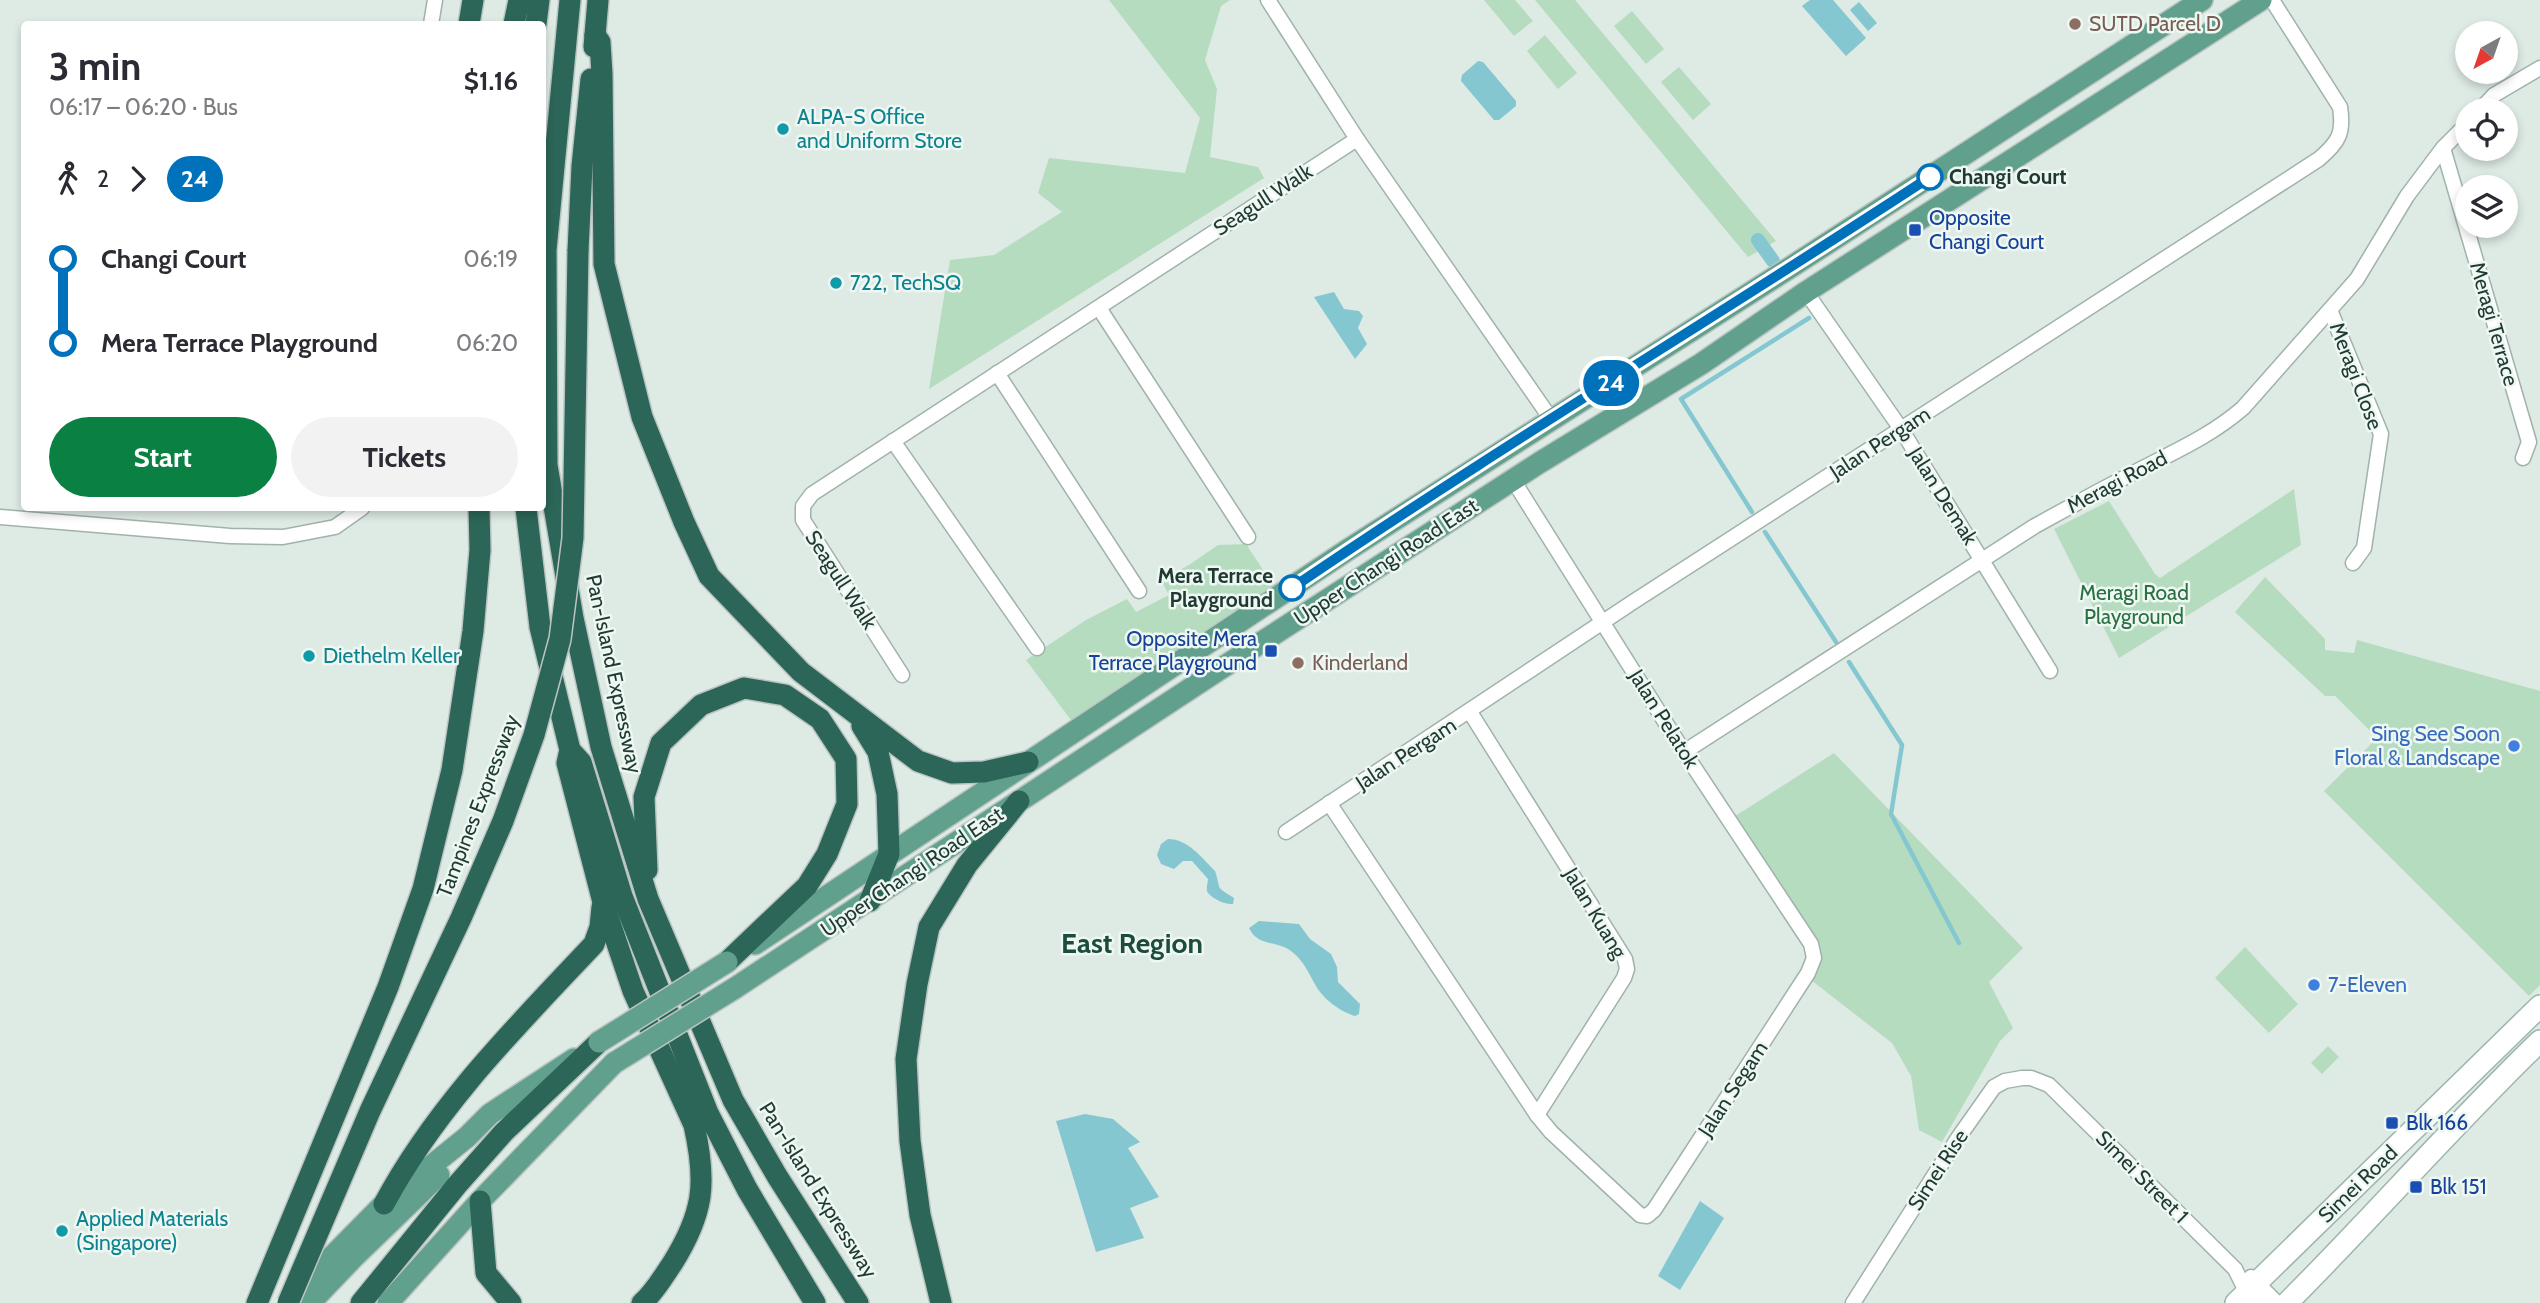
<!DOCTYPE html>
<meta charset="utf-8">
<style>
:root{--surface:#fff;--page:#f2f2f3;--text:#2b2b33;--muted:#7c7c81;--accent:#0b8043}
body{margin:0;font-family:Cabin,sans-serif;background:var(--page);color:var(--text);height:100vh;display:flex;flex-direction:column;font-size:26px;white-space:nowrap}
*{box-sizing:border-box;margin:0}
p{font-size:23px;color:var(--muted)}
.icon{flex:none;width:38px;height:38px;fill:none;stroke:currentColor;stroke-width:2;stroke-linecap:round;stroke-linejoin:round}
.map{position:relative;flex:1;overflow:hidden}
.sheet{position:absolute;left:21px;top:21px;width:525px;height:490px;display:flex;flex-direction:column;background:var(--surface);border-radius:7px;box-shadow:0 4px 10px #0003}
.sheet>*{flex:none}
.badge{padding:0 14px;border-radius:23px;font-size:24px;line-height:46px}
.needle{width:46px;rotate:220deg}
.tools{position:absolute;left:2455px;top:21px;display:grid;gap:14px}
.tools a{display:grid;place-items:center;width:63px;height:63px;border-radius:50%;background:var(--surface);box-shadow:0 4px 10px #0003;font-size:35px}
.map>.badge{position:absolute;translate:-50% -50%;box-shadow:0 0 0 4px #fff}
.legs{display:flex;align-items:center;gap:10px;height:77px;padding:0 28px;font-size:23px}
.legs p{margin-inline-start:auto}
.summary{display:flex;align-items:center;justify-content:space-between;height:119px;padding:0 28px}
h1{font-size:38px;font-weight:700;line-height:52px}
.action{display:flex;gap:14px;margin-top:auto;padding:14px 28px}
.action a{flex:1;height:80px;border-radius:42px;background:var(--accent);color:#fff;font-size:28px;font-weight:700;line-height:80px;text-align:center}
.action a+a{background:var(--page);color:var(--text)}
ul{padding:0 28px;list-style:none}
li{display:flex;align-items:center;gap:24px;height:84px;font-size:26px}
li i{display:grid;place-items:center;width:10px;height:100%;margin:0 9px;background:currentColor}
li i::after{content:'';width:18px;height:18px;margin:-9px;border:5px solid;border-radius:50%;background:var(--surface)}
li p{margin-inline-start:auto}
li:first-child i{background:linear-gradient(#0000 50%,currentColor 0)}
li:last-child i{background:linear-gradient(currentColor 50%,#0000 0)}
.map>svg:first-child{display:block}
.green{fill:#b6dcbf}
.water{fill:#84c7d1}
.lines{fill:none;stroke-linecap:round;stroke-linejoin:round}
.stream{stroke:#84c7d1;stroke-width:4.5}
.canal{stroke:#84c7d1;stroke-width:14}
.street-casing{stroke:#a1b2ab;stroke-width:17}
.secondary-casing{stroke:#9db6ac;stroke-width:24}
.primary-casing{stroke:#bcc4c2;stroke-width:24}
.highway-casing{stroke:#bcc4c2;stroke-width:24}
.street{stroke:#fff;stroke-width:14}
.secondary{stroke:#fff;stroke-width:21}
.primary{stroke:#62a08e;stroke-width:21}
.highway{stroke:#2b6658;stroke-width:21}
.primary-bridge-casing{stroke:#bcc4c2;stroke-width:24;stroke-linecap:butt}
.highway-bridge-casing{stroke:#bcc4c2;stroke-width:24;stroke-linecap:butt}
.primary-bridge{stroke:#62a08e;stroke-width:21}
.highway-bridge{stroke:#2b6658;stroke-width:21}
.line-1-casing{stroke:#fff;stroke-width:16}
.line-1{stroke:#0072bc;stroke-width:10}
.education-dot{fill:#8d6e63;stroke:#eef7f2;stroke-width:2.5}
.culture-dot{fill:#0f9aa8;stroke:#eef7f2;stroke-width:2.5}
.stop-1-dot{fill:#fff;stroke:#0072bc;stroke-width:3.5}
.transit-dot{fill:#1a4fb4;stroke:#eef7f2;stroke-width:2.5}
.shop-dot{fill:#3f7fe0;stroke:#eef7f2;stroke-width:2.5}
.labels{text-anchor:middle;stroke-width:5;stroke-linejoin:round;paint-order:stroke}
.education-label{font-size:21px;fill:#785e54;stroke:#eef7f2;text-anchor:start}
.culture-label{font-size:21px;fill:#0d838f;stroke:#eef7f2;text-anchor:start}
.stop-label{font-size:21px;font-weight:bold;fill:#1f3a32;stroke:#eef7f2;text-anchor:start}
.street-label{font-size:21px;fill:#1f3a32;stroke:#eef7f2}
.transit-label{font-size:21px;fill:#164399;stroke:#eef7f2;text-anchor:start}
.park-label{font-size:21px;fill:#297143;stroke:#eef7f2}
.shop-label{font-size:21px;fill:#366cbe;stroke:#eef7f2;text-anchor:end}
.district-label{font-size:28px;font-weight:bold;fill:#1b4c3e;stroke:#eef7f2}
</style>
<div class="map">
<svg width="2540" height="1303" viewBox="0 0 2540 1303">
<rect width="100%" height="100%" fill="#deeae4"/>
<g class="green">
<polygon points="1109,0 1230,0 1221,6 1205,60 1217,89 1210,157 1258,167 1264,178 929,389 950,260 994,255 1062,212 1038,193 1049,158 1185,173 1200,118"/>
<polygon points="1484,0 1515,0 1533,21 1514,36"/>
<polygon points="1535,0 1575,0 1776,241 1748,257"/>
<polygon points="1632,11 1664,49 1646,64 1614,26"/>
<polygon points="1545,35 1577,73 1558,89 1527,51"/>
<polygon points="1679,67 1711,104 1693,120 1661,82"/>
<polygon points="2294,489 2301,545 2119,658 2054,529 2109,501 2155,574 2160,578"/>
<polygon points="1246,544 1273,585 1074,724 1026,660 1086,620 1127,599 1136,612 1169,595 1161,580 1189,565 1218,545"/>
<polygon points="2265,577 2325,639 2325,650 2354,653 2357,640 2540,691 2540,985 2529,996 2324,791 2377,738 2335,696 2325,696 2235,612"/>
<polygon points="1834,753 2023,948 1989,982 2013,1028 2000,1041 1942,1142 1919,1130 1911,1076 1892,1043 1811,980 1816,957 1732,818"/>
<polygon points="2245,947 2298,1004 2269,1033 2215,978"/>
<polygon points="2328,1046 2339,1057 2322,1074 2311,1063"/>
</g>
<g class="water">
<polygon points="1810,0 1833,0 1866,38 1846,56 1802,6"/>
<polygon points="1859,2 1877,23 1868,31 1850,10"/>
<polygon points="1478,61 1483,62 1516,101 1516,106 1499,120 1494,120 1461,81 1462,75"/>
<polygon points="1334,292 1344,309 1359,311 1363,316 1358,328 1367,344 1355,359 1314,297"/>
<path d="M1168 839C1188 839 1202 858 1215 871 1222 892 1214 885 1234 898L1233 904C1226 905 1210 898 1207 891 1206 887 1208 883 1208 879L1192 861H1183L1174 869 1161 864 1157 855 1161 844Z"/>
<path d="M1259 921 1299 924 1310 939 1331 954 1337 967 1338 982 1360 1004 1359 1014 1355 1016C1341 1012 1323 999 1316 986 1308 972 1304 961 1291 951 1276 940 1258 947 1249 928Z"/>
<polygon points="1085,1114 1113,1119 1140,1142 1128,1148 1159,1197 1130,1208 1144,1238 1096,1252 1056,1121"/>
<polygon points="1700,1201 1724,1218 1680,1290 1658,1276"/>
</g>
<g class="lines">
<g class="stream">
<polyline points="1752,512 1681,399 1809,318"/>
<polyline points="1765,532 1836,642"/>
<polyline points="1849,662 1902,745 1891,814 1959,943"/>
</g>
<polyline class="canal" points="1758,240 1773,261"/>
<g class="street-casing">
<g id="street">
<polyline points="1268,0 1357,139 1551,419"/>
<polyline points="431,24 435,0"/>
<polyline points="2480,110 2494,95 2540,68"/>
<polyline points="2443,148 2529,442 2523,458"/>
<polyline points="1806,292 1901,429 2050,671"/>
<polyline points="1099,308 1248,537"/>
<polyline points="2330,310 2381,434 2364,548 2353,563"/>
<polyline points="997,373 1139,591"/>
<polyline points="893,441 1037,648"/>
<polyline points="0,517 230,536 283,537 335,527 362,508"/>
<polyline points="902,675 803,520 803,506 812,494 1357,139"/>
<polyline points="1470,712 1625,959 1627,969 1624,978 1537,1115"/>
<path d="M1684 752 2035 526C2071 506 2108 486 2145 467 2180 449 2213 434 2243 408L2357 279 2407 196 2443 148 2468 123"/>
<polyline points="1329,803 1537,1115 1551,1132 1640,1215 1647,1216 1654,1210 1808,973 1814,958 1811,944 1684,752 1513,480"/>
<path d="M1286 832 1633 602 2319 159C2339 142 2344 133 2340 107L2272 0"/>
<polyline points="2251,1277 2277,1303"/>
<polyline points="1853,1303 1958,1138 1994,1087 2005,1081 2022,1078 2031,1078 2049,1085 2235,1269 2243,1285 2261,1303"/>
</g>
</g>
<g class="secondary-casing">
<g id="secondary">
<polyline points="2236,1303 2540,1006"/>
<path d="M2287 1303C2373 1217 2453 1125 2540 1041"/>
</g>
</g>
<g class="primary-casing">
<g id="primary">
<polyline points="755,944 1349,549 1791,267 2202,0"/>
<polyline points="735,988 1217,671 1539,463 1701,364 1806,292 2261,0"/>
<polyline points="290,1299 384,1204 467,1137 490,1114 574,1059"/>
<polyline points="310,1303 354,1257 439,1175"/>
<polyline points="388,1303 480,1201 614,1063"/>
</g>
</g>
<g class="highway-casing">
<g id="highway">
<polyline points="570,0 546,250 547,465 573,618 601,747 648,899 733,1100 777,1176 858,1303"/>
<polyline points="469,24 473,0"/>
<polyline points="514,24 519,0"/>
<polyline points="536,24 539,0"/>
<polyline points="595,35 600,42 602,74 604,264 642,417 684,522 709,576 801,672 918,761 952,773 984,772 1028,762"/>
<polyline points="594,47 598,0"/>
<polyline points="578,251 582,166 591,79"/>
<polyline points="526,508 540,627 570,750 581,762 622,896 708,1113 747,1189 815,1303"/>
<polyline points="862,726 878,752 887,794 889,854 870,901"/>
<path d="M569 754 567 763 603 902 633 991 694 1125C707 1183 704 1213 672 1264 663 1277 654 1293 642 1303"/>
<polyline points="647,870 644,797 661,743 701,705 744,688 785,695 820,719 846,759 847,804 827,854 807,886 727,962"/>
<polyline points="480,1201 486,1273 511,1303"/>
<path d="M384 1204C437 1105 518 1025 594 944L600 927 602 907"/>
<polyline points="257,1303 388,987 423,889 452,770 473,631 480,550 479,508"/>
<polyline points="361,1303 457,1185 504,1132 599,1042"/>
<polyline points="941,1303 920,1215 910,1141 906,1059 917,984 929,927 967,865 1019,801"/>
</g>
</g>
<use href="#street" class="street"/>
<use href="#secondary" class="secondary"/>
<use href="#primary" class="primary"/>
<use href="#highway" class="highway"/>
<g class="primary-bridge-casing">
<g id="primary-bridge">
<polyline points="599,1042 727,962"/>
<polyline points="614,1063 735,988"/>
</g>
</g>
<g class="highway-bridge-casing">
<polyline id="highway-bridge" points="288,1303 370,1111 461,918 503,821 534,735 560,639 573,538 578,251"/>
</g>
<use href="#primary-bridge" class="primary-bridge"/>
<use href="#highway-bridge" class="highway-bridge"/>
</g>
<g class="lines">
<g class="line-1-casing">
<path id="line-1" d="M1292 588C1501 446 1718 316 1930 177"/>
</g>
<use href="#line-1" class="line-1"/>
</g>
<g class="education-dot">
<circle cx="2075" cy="24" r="7"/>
<circle cx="1298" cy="663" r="7"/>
</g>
<g class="culture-dot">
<circle cx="783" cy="129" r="7"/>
<circle cx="836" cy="283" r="7"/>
<circle cx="309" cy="656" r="7"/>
<circle cx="62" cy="1231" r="7"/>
</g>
<g class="stop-1-dot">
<circle cx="1930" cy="177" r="12"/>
<circle cx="1292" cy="588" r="12"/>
</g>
<g class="transit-dot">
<rect x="1908" y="223" width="14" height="14" rx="3.5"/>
<rect x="1264" y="644" width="14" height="14" rx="3.5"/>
<rect x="2385" y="1116" width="14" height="14" rx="3.5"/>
<rect x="2409" y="1180" width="14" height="14" rx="3.5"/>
</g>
<g class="shop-dot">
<circle cx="2514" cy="746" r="7"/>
<circle cx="2314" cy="985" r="7"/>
</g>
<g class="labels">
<g class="education-label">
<text x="2089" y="31">SUTD Parcel D</text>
<text x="1312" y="670">Kinderland</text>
</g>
<g class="culture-label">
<text x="797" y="124">ALPA-S Office<tspan x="797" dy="24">and Uniform Store</tspan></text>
<text x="850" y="290">722, TechSQ</text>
<text x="323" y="663">Diethelm Keller</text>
<text x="76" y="1226">Applied Materials<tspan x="76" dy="24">(Singapore)</tspan></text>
</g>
<g class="stop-label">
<text x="1949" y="184">Changi Court</text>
<text x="1273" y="583" text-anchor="end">Mera Terrace<tspan x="1273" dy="24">Playground</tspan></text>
</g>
<g class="street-label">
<text transform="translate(1263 200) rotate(-33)" y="7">Seagull Walk</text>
<text transform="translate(2494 324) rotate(74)" y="7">Meragi Terrace</text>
<text transform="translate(2356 376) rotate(69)" y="7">Meragi Close</text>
<text transform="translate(1880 443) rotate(-33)" y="7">Jalan Pergam</text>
<text transform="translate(2117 482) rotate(-28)" y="7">Meragi Road</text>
<text transform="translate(1943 496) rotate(58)" y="7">Jalan Demak</text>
<text transform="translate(1386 562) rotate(-33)" y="7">Upper Changi Road East</text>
<text transform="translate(841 580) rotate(57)" y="7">Seagull Walk</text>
<text transform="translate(614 674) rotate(78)" y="7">Pan-Island Expressway</text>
<text transform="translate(1664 719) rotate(58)" y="7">Jalan Pelatok</text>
<text transform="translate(1406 754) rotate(-33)" y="7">Jalan Pergam</text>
<text transform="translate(478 806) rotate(-69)" y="7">Tampines Expressway</text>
<text transform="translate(912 872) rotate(-34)" y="7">Upper Changi Road East</text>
<text transform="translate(1595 913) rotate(59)" y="7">Jalan Kuang</text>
<text transform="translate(1733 1089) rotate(-57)" y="7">Jalan Segam</text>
<text transform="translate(1938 1170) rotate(-57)" y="7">Simei Rise</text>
<text transform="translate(2142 1177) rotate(45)" y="7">Simei Street 1</text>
<text transform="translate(2358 1184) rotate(-44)" y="7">Simei Road</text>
<text transform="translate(818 1190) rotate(58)" y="7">Pan-Island Expressway</text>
</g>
<g class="transit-label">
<text x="1929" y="225">Opposite<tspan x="1929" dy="24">Changi Court</tspan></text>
<text x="1257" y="646" text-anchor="end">Opposite Mera<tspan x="1257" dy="24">Terrace Playground</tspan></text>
<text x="2406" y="1130">Blk 166</text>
<text x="2430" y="1194">Blk 151</text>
</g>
<g class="park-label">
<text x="2134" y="600">Meragi Road<tspan x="2134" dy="24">Playground</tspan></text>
</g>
<g class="shop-label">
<text x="2500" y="741">Sing See Soon<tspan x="2500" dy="24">Floral &amp; Landscape</tspan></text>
<text x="2328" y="992" text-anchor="start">7-Eleven</text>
</g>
<g class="district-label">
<text x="1132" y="953">East Region</text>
</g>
</g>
</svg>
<div class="tools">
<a><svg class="needle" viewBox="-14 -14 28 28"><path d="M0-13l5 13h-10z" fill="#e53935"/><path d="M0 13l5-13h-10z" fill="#7c7c81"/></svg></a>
<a><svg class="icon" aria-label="locate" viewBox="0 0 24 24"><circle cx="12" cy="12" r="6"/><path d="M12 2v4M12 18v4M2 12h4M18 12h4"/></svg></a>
<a><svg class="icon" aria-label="layers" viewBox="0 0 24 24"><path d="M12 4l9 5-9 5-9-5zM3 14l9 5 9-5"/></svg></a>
</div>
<b class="badge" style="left:1611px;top:383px;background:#0072bc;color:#fff">24</b>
<section class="sheet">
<div class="summary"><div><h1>3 min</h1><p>06:17 – 06:20 · Bus</p></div><b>$1.16</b></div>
<div class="legs"><svg class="icon" aria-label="walk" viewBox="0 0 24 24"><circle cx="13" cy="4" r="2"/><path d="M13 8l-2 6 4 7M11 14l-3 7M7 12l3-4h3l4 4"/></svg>2<svg class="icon" aria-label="forward" viewBox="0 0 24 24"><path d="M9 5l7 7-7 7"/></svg><b class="badge" style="background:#0072bc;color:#fff">24</b></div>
<ul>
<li><i style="color:#0072bc"></i><b>Changi Court</b><p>06:19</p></li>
<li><i style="color:#0072bc"></i><b>Mera Terrace Playground</b><p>06:20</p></li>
</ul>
<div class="action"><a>Start</a><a>Tickets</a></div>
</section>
</div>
